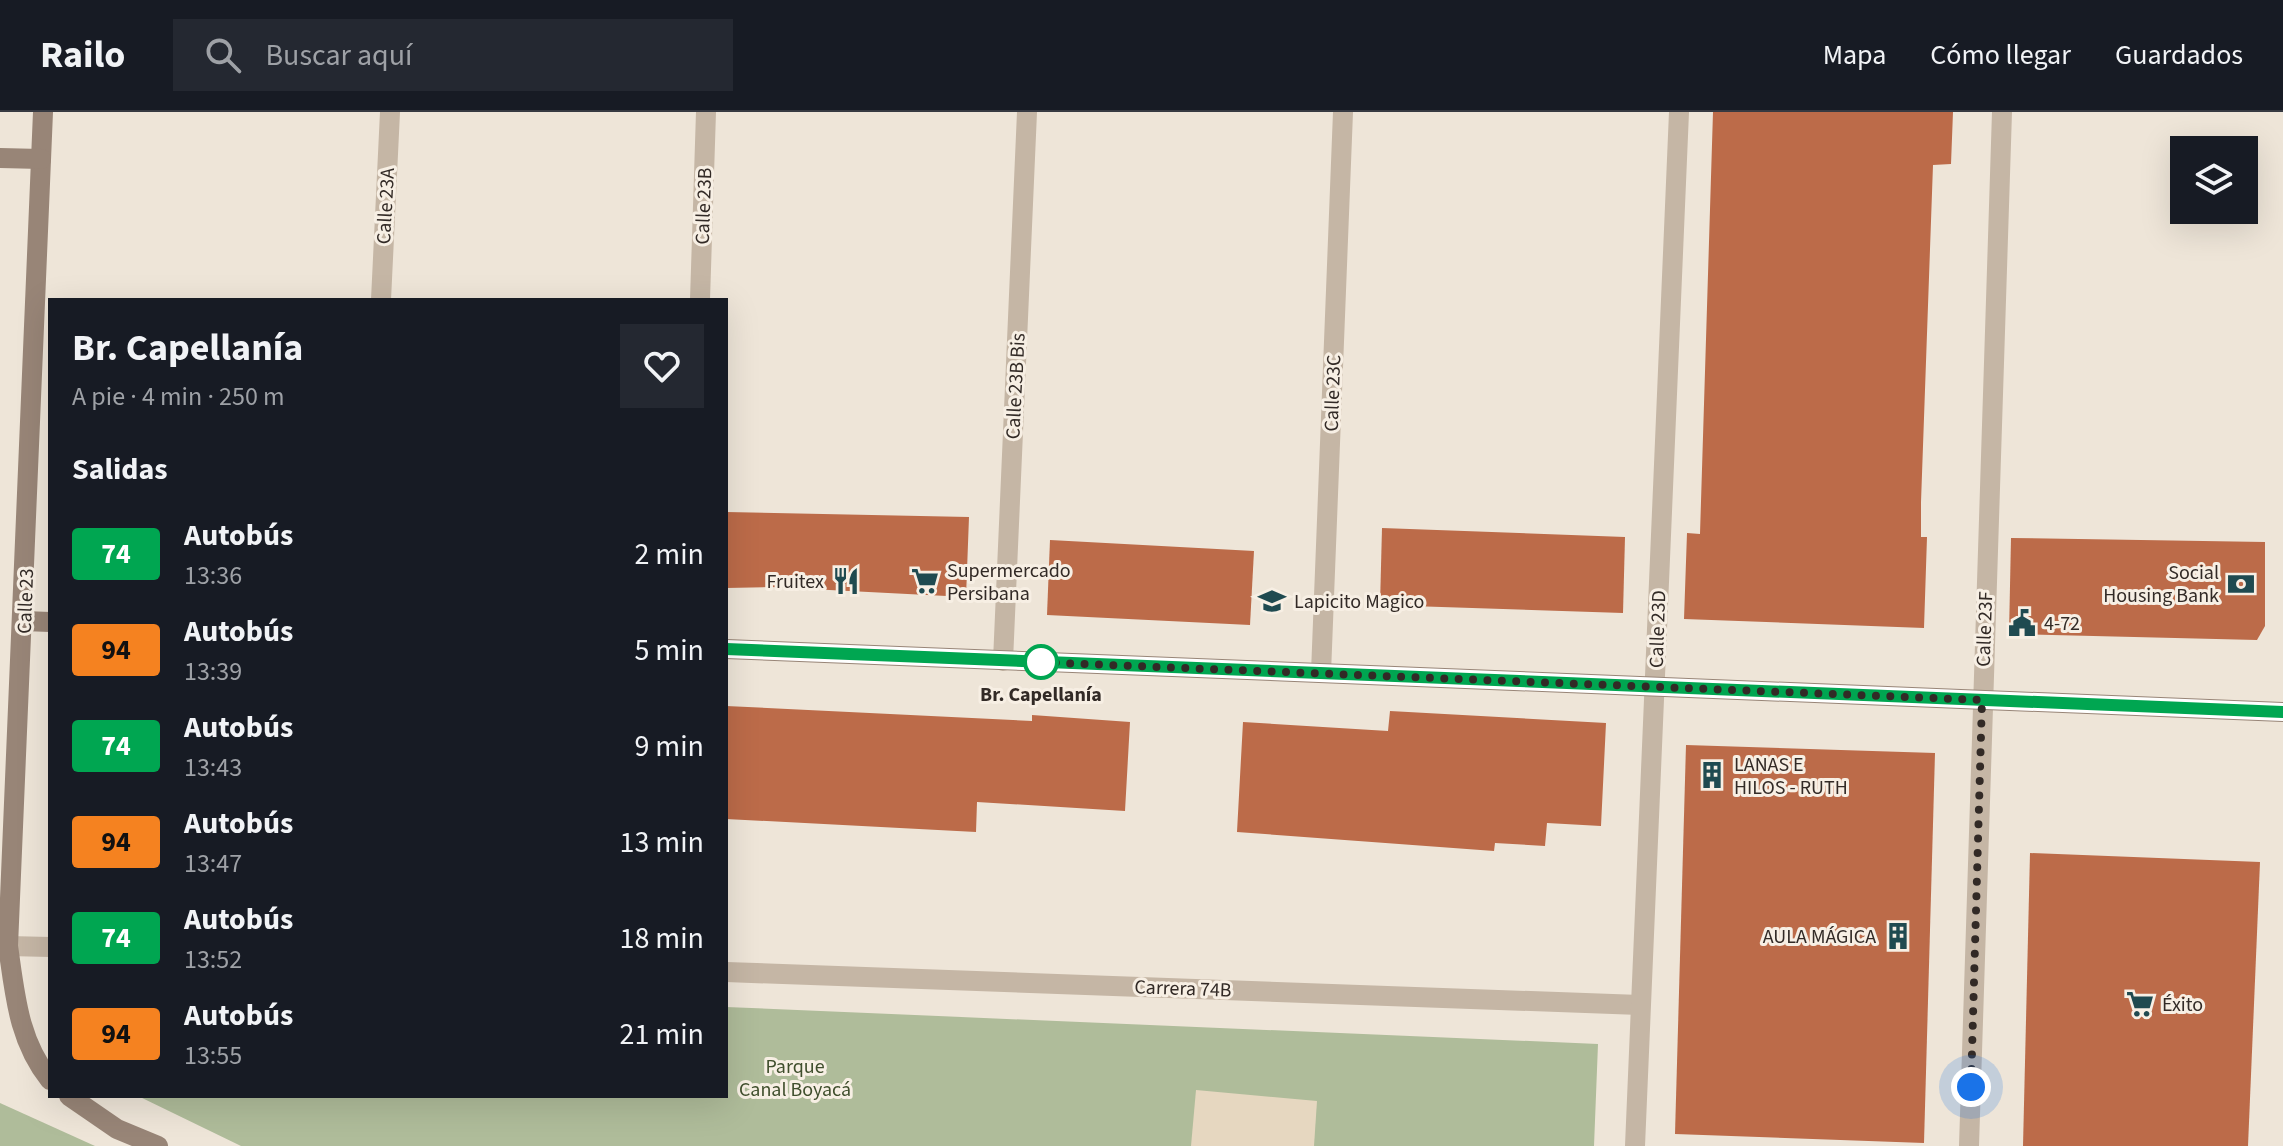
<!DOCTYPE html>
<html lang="es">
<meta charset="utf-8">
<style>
:root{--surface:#171b24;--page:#242831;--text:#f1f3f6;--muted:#9ea1a6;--line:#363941}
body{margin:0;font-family:"Source Sans 3",sans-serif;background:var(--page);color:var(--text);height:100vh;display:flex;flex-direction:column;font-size:30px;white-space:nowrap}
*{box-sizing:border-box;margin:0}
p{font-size:26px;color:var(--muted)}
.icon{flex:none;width:44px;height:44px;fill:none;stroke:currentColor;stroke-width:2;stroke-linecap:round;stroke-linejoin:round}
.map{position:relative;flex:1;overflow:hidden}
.details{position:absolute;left:48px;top:186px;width:680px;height:800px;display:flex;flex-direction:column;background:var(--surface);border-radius:0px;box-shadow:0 8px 32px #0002}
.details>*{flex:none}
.badge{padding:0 16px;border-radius:6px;font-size:28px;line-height:52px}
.controls{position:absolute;left:2170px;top:24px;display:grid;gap:16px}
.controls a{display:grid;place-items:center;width:88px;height:88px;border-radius:0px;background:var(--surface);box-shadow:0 8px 32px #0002;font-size:40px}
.you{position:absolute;width:40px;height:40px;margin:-20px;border:6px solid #fff;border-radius:50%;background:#1a73e8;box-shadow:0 0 0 12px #1a73e833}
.map>.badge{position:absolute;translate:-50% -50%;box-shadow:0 0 0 4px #fff}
h2{padding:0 24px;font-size:30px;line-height:72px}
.round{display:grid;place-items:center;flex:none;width:84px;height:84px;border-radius:0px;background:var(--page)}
.summary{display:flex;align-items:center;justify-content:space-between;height:136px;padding:0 24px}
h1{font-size:38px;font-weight:700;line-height:60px}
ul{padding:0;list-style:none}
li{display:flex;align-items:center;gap:24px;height:96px;padding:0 24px}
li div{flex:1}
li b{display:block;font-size:30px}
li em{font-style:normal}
li .badge{min-width:88px;font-weight:700;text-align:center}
header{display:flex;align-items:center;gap:48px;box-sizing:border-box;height:112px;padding:0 40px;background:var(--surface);border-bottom:2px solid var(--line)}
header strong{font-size:38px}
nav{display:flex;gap:44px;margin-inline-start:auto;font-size:28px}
.search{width:560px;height:72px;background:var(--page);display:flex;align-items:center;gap:20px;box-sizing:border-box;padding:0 28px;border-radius:0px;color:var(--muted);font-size:30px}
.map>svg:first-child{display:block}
.green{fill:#afbc9a}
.plaza{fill:#e6d7c0}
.building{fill:#bc6b49}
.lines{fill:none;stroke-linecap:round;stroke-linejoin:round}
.street{stroke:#c5b6a5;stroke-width:20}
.secondary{stroke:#988577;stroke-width:20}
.line-casing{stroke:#fff;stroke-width:18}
.line{stroke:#00a651;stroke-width:12}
.walk{stroke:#322a26;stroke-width:8;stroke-dasharray:0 14.4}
.stop-dot{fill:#fff;stroke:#00a651;stroke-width:4}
.labels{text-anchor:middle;stroke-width:6;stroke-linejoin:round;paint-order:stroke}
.street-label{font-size:20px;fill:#322a26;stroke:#f7efe4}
.poi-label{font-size:20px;fill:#322a26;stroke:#f7efe4;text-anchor:start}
.stop-label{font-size:20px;font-weight:bold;fill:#322a26;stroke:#f7efe4}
.park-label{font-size:20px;fill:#3f4e2c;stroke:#f7efe4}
</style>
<header>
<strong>Railo</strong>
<div class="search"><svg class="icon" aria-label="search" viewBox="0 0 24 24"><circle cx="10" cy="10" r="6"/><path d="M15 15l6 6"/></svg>Buscar aquí</div>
<nav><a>Mapa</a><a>Cómo llegar</a><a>Guardados</a></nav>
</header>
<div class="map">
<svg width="2283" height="1034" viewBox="0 0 2283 1034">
<rect width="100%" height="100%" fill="#eee5d8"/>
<g class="green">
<polygon points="726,895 1598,932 1594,1034 241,1034 138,984 726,984"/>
<polygon points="0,991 95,1034 0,1034"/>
</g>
<polygon class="plaza" points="1196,978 1317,989 1314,1034 1191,1034"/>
<g class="building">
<polygon points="1713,0 1953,0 1951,52 1933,53 1921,390 1921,425 1927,425 1924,516 1684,507 1687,421 1700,422"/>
<polygon points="726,400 969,405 966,485 771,475 726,476"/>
<polygon points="1382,416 1625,425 1623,501 1380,493"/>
<polygon points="2011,426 2265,430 2265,514 2257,528 2009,522"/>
<polygon points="1050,428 1254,439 1250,513 1047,503"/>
<polygon points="726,594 1032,609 1032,603 1130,610 1125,699 977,690 976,720 726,707"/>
<polygon points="1390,599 1606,611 1601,714 1547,711 1545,734 1495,731 1494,739 1237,720 1243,610 1388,619"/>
<polygon points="1686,633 1935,641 1924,1031 1675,1022"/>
<polygon points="2030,741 2260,750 2248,1034 2023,1034"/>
</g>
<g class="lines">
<g class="street">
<polyline points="381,188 390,0"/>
<polyline points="700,188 706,0"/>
<polyline points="1003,549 1027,0"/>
<polyline points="1321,561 1343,0"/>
<polyline points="8,834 50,835"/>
<polyline points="726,860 1640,893"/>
<polyline points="1635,1034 1679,0"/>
<polyline points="1969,1034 2002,0"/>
</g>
<g class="secondary">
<path d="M43 0 8 834C15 882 18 928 50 968"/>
<polyline points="0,46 41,47"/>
<polyline points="24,509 50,510"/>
<polyline points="726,537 2283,600"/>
<polyline points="69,984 117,1017 158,1034"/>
</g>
</g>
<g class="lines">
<g class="line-casing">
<polyline id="line" points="726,537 2283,600"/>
</g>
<use href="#line" class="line"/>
<polyline class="walk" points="1041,550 1034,550 1982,588 1971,975"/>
</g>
<defs>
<g id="restaurant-bare" transform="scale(2.16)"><path d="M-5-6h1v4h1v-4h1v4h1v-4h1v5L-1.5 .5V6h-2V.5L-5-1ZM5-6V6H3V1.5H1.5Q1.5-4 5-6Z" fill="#1f4a50" stroke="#f7efe4" stroke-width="2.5" paint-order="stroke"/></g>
<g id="supermarket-bare" transform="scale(2.16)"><path d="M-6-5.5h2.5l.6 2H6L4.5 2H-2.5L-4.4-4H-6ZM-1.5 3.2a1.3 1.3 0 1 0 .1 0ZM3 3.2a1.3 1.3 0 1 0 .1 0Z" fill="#1f4a50" stroke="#f7efe4" stroke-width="2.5" paint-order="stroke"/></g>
<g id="bank-bare" transform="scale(2.16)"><path d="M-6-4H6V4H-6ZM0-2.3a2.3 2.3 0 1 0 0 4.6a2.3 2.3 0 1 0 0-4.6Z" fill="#1f4a50" stroke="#f7efe4" stroke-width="2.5" paint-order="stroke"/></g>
<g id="school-bare" transform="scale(2.16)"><path d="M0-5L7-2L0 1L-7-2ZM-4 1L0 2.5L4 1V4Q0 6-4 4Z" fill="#1f4a50" stroke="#f7efe4" stroke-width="2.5" paint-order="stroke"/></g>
<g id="civic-bare" transform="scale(2.16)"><path d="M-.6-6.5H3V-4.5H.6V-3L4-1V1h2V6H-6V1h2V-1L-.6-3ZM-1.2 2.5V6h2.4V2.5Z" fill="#1f4a50" stroke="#f7efe4" stroke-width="2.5" paint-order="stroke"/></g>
<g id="building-bare" transform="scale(2.16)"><path d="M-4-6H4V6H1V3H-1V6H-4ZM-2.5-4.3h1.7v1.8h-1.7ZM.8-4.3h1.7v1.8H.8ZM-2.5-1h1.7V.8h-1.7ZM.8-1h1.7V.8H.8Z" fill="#1f4a50" stroke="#f7efe4" stroke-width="2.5" paint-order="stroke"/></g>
</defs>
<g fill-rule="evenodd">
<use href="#restaurant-bare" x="846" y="469"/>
<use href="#supermarket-bare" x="925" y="469"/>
<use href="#bank-bare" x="2241" y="472"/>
<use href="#school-bare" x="1272" y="489"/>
<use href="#civic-bare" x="2022" y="511"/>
<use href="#building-bare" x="1712" y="663"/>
<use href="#building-bare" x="1898" y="824"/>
<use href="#supermarket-bare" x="2140" y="892"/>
</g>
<circle class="stop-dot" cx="1041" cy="550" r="16"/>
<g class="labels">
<g class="street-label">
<text transform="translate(385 94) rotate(-87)" y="7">Calle 23A</text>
<text transform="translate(703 94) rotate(-88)" y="7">Calle 23B</text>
<text transform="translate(1015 274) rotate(-87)" y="7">Calle 23B Bis</text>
<text transform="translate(1332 281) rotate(-88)" y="7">Calle 23C</text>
<text transform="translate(25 489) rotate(-88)" y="7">Calle 23</text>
<text transform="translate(1657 517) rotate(-88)" y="7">Calle 23D</text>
<text transform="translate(1984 517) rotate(-88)" y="7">Calle 23F</text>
<text transform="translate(1183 876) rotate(2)" y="7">Carrera 74B</text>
</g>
<g class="poi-label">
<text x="947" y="465">Supermercado<tspan x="947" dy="23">Persibana</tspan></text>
<text x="2219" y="467" text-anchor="end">Social<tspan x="2219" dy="23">Housing Bank</tspan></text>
<text x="824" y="476" text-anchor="end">Fruitex</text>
<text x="1294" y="496">Lapicito Magico</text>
<text x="2044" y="518">4-72</text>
<text x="1734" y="659">LANAS E<tspan x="1734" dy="23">HILOS - RUTH</tspan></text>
<text x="1876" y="831" text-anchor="end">AULA MÁGICA</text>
<text x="2162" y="899">Éxito</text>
</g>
<g class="stop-label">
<text x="1041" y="589">Br. Capellanía</text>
</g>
<g class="park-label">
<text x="795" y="961">Parque<tspan x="795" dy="23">Canal Boyacá</tspan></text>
</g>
</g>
</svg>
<div class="controls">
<a><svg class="icon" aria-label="layers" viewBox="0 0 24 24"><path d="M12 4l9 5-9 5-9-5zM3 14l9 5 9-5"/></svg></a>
</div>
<div class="you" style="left:1971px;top:975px"></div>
<section class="details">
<div class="summary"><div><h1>Br. Capellanía</h1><p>A pie · 4 min · 250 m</p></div><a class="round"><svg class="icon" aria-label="heart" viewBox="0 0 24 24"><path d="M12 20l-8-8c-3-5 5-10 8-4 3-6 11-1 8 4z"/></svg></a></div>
<h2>Salidas</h2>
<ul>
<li><span class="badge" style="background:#00a651;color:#fff">74</span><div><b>Autobús</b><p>13:36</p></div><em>2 min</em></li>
<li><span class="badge" style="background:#f58220;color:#111">94</span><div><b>Autobús</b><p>13:39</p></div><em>5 min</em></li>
<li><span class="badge" style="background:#00a651;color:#fff">74</span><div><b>Autobús</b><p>13:43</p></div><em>9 min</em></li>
<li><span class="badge" style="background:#f58220;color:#111">94</span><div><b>Autobús</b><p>13:47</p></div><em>13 min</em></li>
<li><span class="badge" style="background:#00a651;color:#fff">74</span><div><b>Autobús</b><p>13:52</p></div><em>18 min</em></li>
<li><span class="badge" style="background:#f58220;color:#111">94</span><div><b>Autobús</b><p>13:55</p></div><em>21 min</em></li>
</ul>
</section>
</div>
